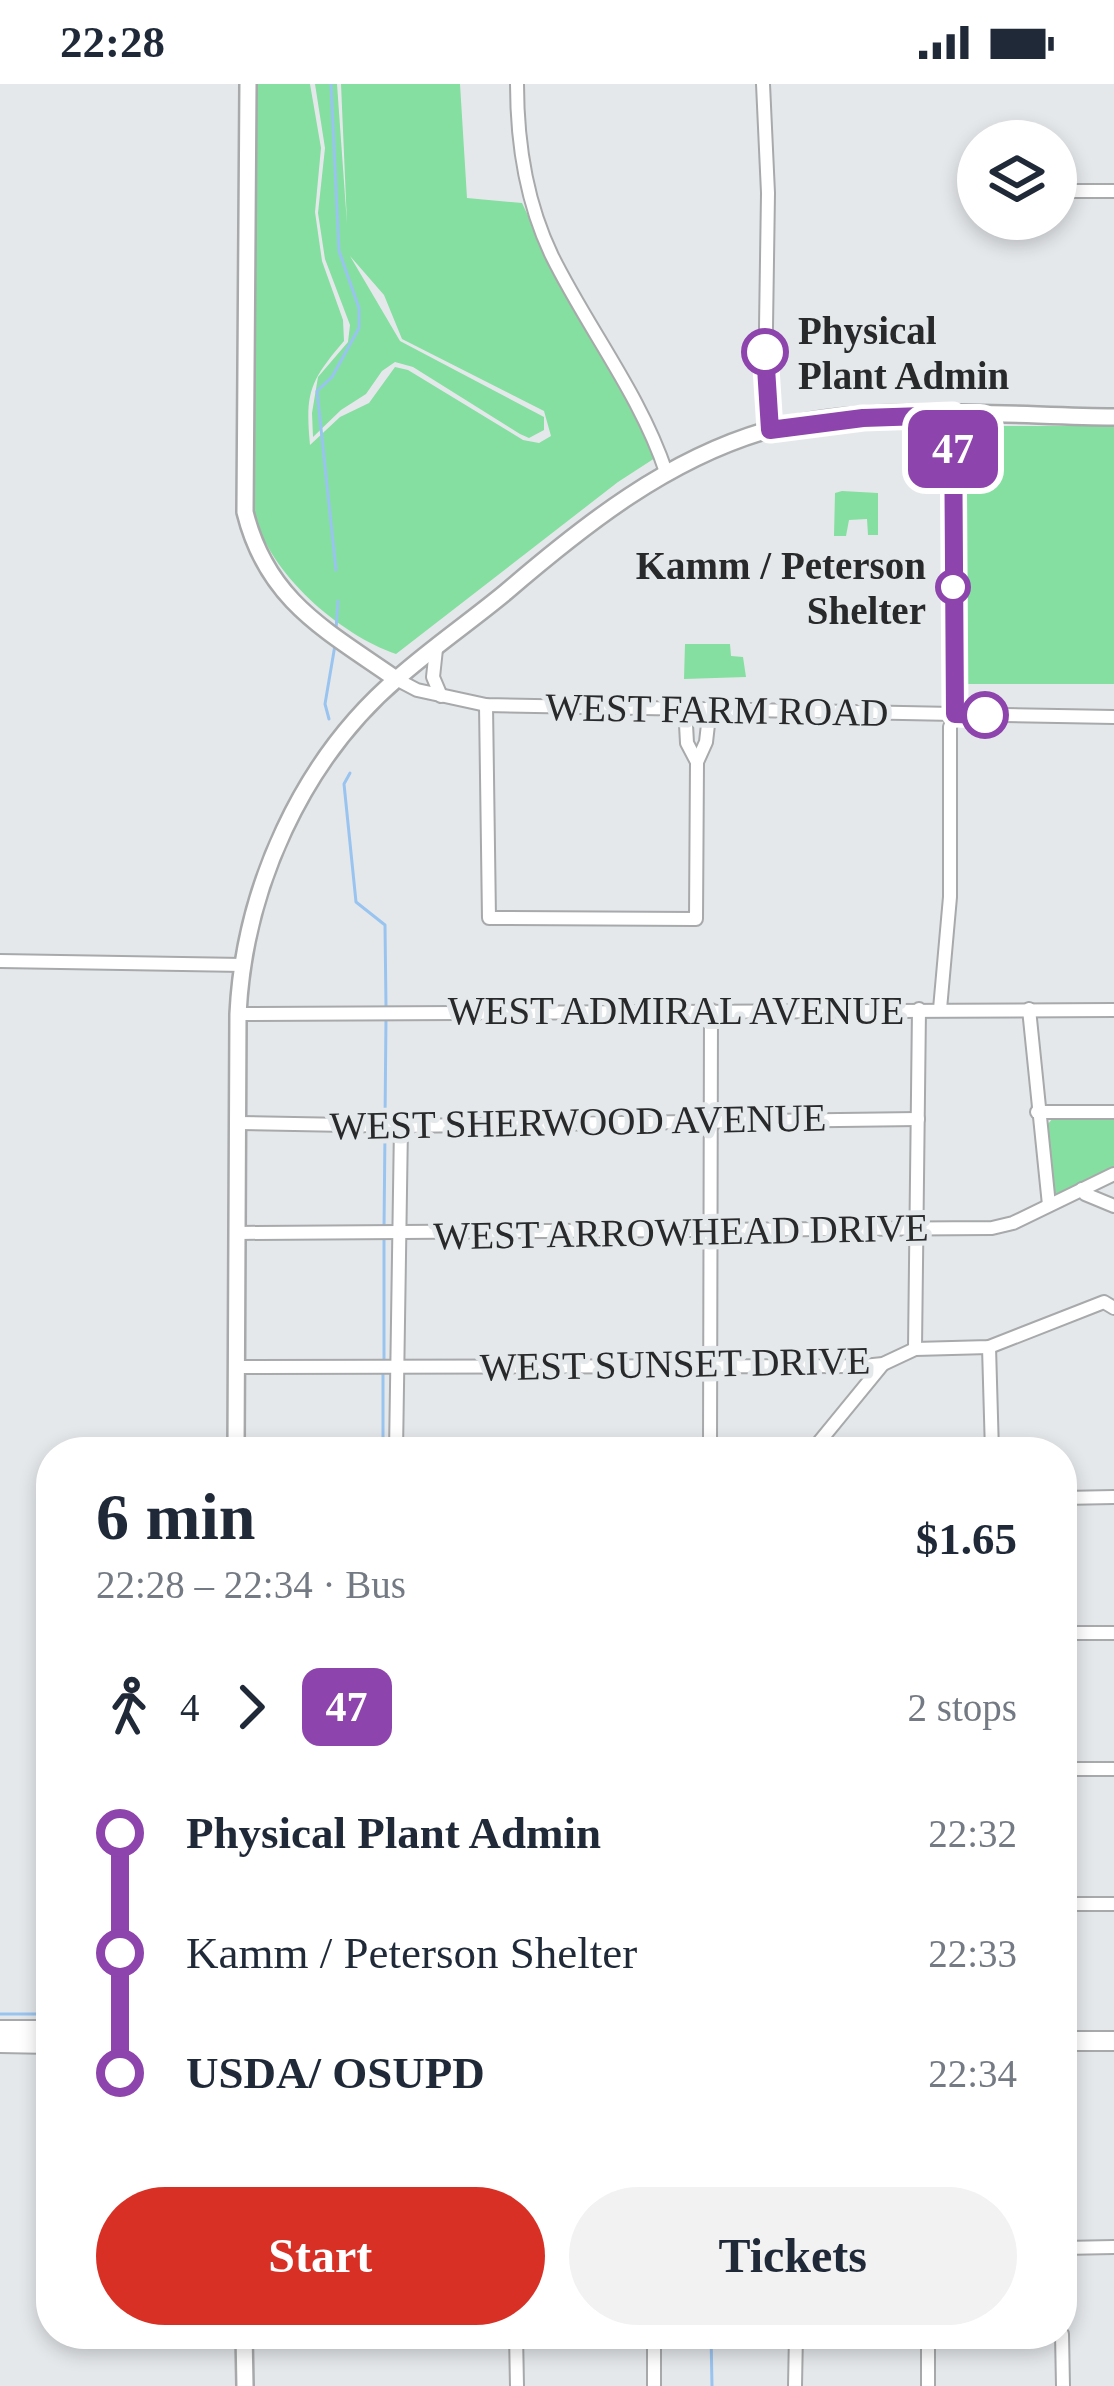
<!DOCTYPE html>
<meta charset="utf-8">
<style>
:root{--surface:#fff;--page:#f2f2f3;--text:#1f2937;--muted:#747a83;--accent:#d93025}
body{margin:0;font-family:Georgia,serif;background:var(--page);color:var(--text);height:100vh;display:flex;flex-direction:column;font-size:45px;white-space:nowrap}
*{box-sizing:border-box;margin:0}
p{font-size:39px;color:var(--muted)}
.icon{flex:none;width:66px;height:66px;fill:none;stroke:currentColor;stroke-width:2;stroke-linecap:round;stroke-linejoin:round}
.map{position:relative;flex:1;overflow:hidden}
.sheet{position:absolute;left:36px;top:1353px;width:1041px;height:912px;display:flex;flex-direction:column;background:var(--surface);border-radius:48px;box-shadow:0 6px 18px #0003}
.sheet>*{flex:none}
.badge{padding:0 24px;border-radius:18px;font-size:42px;line-height:78px}
.tools{position:absolute;left:957px;top:36px;display:grid;gap:24px}
.tools a{display:grid;place-items:center;width:120px;height:120px;border-radius:50%;background:var(--surface);box-shadow:0 6px 18px #0003;font-size:60px}
.map>.badge{position:absolute;translate:-50% -50%;box-shadow:0 0 0 6px #fff}
.legs{display:flex;align-items:center;gap:18px;height:132px;padding:0 60px;font-size:39px}
.legs p{margin-inline-start:auto}
.head{display:flex;align-items:center;justify-content:space-between;height:204px;padding:0 60px}
h1{font-size:66px;font-weight:700;line-height:90px}
.action{display:flex;gap:24px;margin-top:auto;padding:24px 60px}
.action a{flex:1;height:138px;border-radius:72px;background:var(--accent);color:#fff;font-size:48px;font-weight:700;line-height:138px;text-align:center}
.action a+a{background:var(--page);color:var(--text)}
ul{padding:0 60px;list-style:none}
li{display:flex;align-items:center;gap:42px;height:120px;font-size:45px}
li i{display:grid;place-items:center;width:18px;height:100%;margin:0 15px;background:currentColor}
li i::after{content:'';width:30px;height:30px;margin:-15px;border:9px solid;border-radius:50%;background:var(--surface)}
li p{margin-inline-start:auto}
li:first-child i{background:linear-gradient(#0000 50%,currentColor 0)}
li:last-child i{background:linear-gradient(currentColor 50%,#0000 0)}
.status{display:flex;justify-content:space-between;align-items:center;height:84px;padding:0 60px;background:var(--surface);direction:ltr}
.status svg{height:33px;fill:currentColor}
.map>svg:first-child{display:block}
.green{fill:#85dfa0}
.lines{fill:none;stroke-linecap:round;stroke-linejoin:round}
.stream{stroke:#9ac4f0;stroke-width:3}
.minor-casing{stroke:#a7a9ab;stroke-width:16}
.major-casing{stroke:#a7a9ab;stroke-width:20}
.highway-casing{stroke:#a7a9ab;stroke-width:22}
.minor{stroke:#fff;stroke-width:12}
.major{stroke:#fff;stroke-width:15}
.highway{stroke:#fff;stroke-width:18}
.line-1-casing{stroke:#fff;stroke-width:27}
.line-1{stroke:#8e44ad;stroke-width:18}
.stop-1-dot{fill:#fff;stroke:#8e44ad;stroke-width:6}
.labels{text-anchor:middle;stroke-width:10;stroke-linejoin:round;paint-order:stroke}
.stop-label{font-size:39px;font-weight:bold;fill:#28292a;stroke:#e5e8eb;text-anchor:start}
.street-label{font-size:39px;fill:#28292a;stroke:#e5e8eb}
</style>
<div class="status"><b>22:28</b><svg viewBox="0 0 49 12"><path d="M0 12V9h3v3zM5 12V6h3v6zM10 12V3h3v9zM15 12V0h3v12zM26 1h20v11H26zM47 4h2v5h-2z"/></svg></div>
<div class="map">
<svg width="1114" height="2302" viewBox="0 0 1114 2302">
<rect width="100%" height="100%" fill="#e5e8eb"/>
<g class="green">
<path d="M257 0H310L321 64 315 128 322 177 343 236 344 257C310 297 305 308 310 361L340 333 369 319 395 283 408 286 523 356 539 359 551 352 544 327 402 255 384 211 350 172 400 257 544 333V346L529 354 520 350 413 283 395 278 382 287 366 310 341 326 313 353 312 329 318 293 348 258 350 241 325 175 318 129 325 64 315 0H337L347 140 341 0H460L467 114 522 119 562 204 588 240 655 374 618 398 396 570C338 550 266 487 253 425Z"/>
<rect x="967" y="342" width="147" height="258"/>
<polygon points="842,407 878,409 878,451 868,451 867,435 849,436 846,452 834,452 835,409"/>
<polygon points="685,560 730,560 731,572 743,573 746,593 684,595"/>
<polygon points="1053,1034 1114,1035 1114,1085 1055,1110 1043,1046"/>
</g>
<g class="lines">
<g class="stream">
<polyline points="331,0 339,167 359,224 359,244 332,293 317,307 336,486"/>
<polyline points="336,545 338,517"/>
<polyline points="329,635 325,620 335,561"/>
<polyline points="350,689 344,700 356,818 385,841 386,923"/>
<polyline points="385,1037 386,933"/>
<polyline points="384,1145 385,1047"/>
<polyline points="384,1277 384,1155"/>
<polyline points="383,1368 383,1287"/>
<polyline points="0,1930 51,1930"/>
<polyline points="711,2250 712,2302"/>
</g>
<g class="minor-casing">
<g id="minor">
<path d="M517 0C517 60 526 118 552 172 588 245 640 310 666 388"/>
<polyline points="763,0 768,109 765,310 770,346"/>
<polyline points="1056,107 1114,107"/>
<polyline points="436,565 433,593 441,612"/>
<polyline points="396,595 417,606 486,621 1114,633"/>
<polyline points="486,621 489,834 696,835 697,678 706,658 710,623"/>
<polyline points="685,622 687,659 697,678"/>
<polyline points="0,877 243,881"/>
<polyline points="940,925 950,813 950,643 955,630 953,331"/>
<polyline points="1029,925 1049,1121"/>
<polyline points="238,930 1114,926"/>
<polyline points="1037,1028 1114,1028"/>
<polyline points="237,1039 401,1042 918,1035"/>
<polyline points="1082,1105 1085,1110 1114,1122"/>
<polyline points="237,1149 992,1144 1013,1139 1114,1090"/>
<polyline points="989,1263 992,1368"/>
<polyline points="915,1265 919,925"/>
<polyline points="236,1283 863,1282 883,1280 915,1265 989,1263 1104,1218 1114,1224"/>
<polyline points="396,1368 401,1042"/>
<polyline points="710,1368 711,926"/>
<polyline points="811,1368 883,1280"/>
<polyline points="1062,1414 1114,1413"/>
<polyline points="1062,1549 1114,1549"/>
<polyline points="1062,1685 1114,1685"/>
<polyline points="1062,1820 1114,1820"/>
<polyline points="1062,2164 1114,2163"/>
<polyline points="516,2250 517,2302"/>
<polyline points="654,2250 654,2302"/>
<polyline points="928,2250 928,2302"/>
<polyline points="1062,2250 1063,2302"/>
<polyline points="795,2302 796,2250"/>
</g>
</g>
<g class="major-casing">
<g id="major">
<path d="M248 0 245 428C267 517 326 546 396 595"/>
<path d="M236 1368 238 930C244 805 302 675 399 593 433 563 471 537 506 508 584 441 667 375 768 346 869 318 1008 332 1114 333"/>
<polyline points="244,2250 245,2302"/>
</g>
</g>
<g class="highway-casing">
<g id="highway">
<polyline points="0,1946 51,1946"/>
<polyline points="1062,1957 1114,1957"/>
<polyline points="0,1959 51,1960"/>
</g>
</g>
<use href="#minor" class="minor"/>
<use href="#major" class="major"/>
<use href="#highway" class="highway"/>
</g>
<g class="lines">
<g class="line-1-casing">
<polyline id="line-1" points="765,268 770,346 863,334 953,331 955,630 985,631"/>
</g>
<use href="#line-1" class="line-1"/>
</g>
<g class="stop-1-dot">
<circle cx="765" cy="268" r="21"/>
<circle cx="953" cy="503" r="15"/>
<circle cx="985" cy="631" r="21"/>
</g>
<g class="labels">
<g class="stop-label">
<text x="798" y="260">Physical<tspan x="798" dy="45">Plant Admin</tspan></text>
<text x="926" y="495" text-anchor="end">Kamm / Peterson<tspan x="926" dy="45">Shelter</tspan></text>
</g>
<g class="street-label">
<text transform="translate(717 625) rotate(1)" y="14">WEST FARM ROAD</text>
<text x="676" y="940">WEST ADMIRAL AVENUE</text>
<text transform="translate(578 1037) rotate(-1)" y="14">WEST SHERWOOD AVENUE</text>
<text transform="translate(681 1147) rotate(-1)" y="14">WEST ARROWHEAD DRIVE</text>
<text transform="translate(675 1279) rotate(-1)" y="14">WEST SUNSET DRIVE</text>
</g>
</g>
</svg>
<div class="tools">
<a><svg class="icon" aria-label="layers" viewBox="0 0 24 24"><path d="M12 4l9 5-9 5-9-5zM3 14l9 5 9-5"/></svg></a>
</div>
<b class="badge" style="left:953px;top:365px;background:#8e44ad;color:#fff">47</b>
<section class="sheet">
<div class="head"><div><h1>6 min</h1><p>22:28 – 22:34 · Bus</p></div><b>$1.65</b></div>
<div class="legs"><svg class="icon" aria-label="walk" viewBox="0 0 24 24"><circle cx="13" cy="4" r="2"/><path d="M13 8l-2 6 4 7M11 14l-3 7M7 12l3-4h3l4 4"/></svg>4<svg class="icon" aria-label="forward" viewBox="0 0 24 24"><path d="M9 5l7 7-7 7"/></svg><b class="badge" style="background:#8e44ad;color:#fff">47</b><p>2 stops</p></div>
<ul>
<li><i style="color:#8e44ad"></i><b>Physical Plant Admin</b><p>22:32</p></li>
<li><i style="color:#8e44ad"></i><span>Kamm / Peterson Shelter</span><p>22:33</p></li>
<li><i style="color:#8e44ad"></i><b>USDA/ OSUPD</b><p>22:34</p></li>
</ul>
<div class="action"><a>Start</a><a>Tickets</a></div>
</section>
</div>
